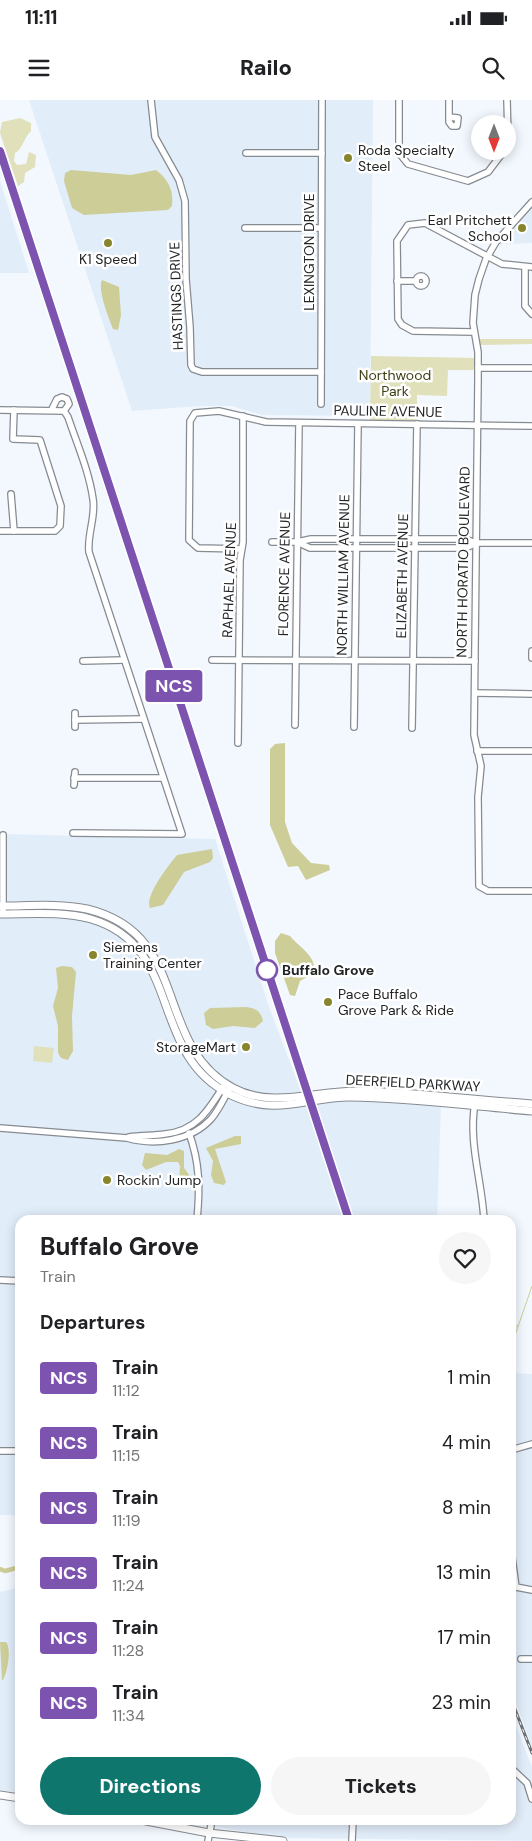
<!DOCTYPE html>
<style>
:root{--surface:#fff;--page:#f6f6f6;--text:#202124;--muted:#757577;--accent:#0f766e}
body{margin:0;font-family:"DM Sans",sans-serif;background:var(--page);color:var(--text);height:100vh;display:flex;flex-direction:column;font-size:19px;white-space:nowrap}
*{box-sizing:border-box;margin:0}
p{font-size:16px;color:var(--muted)}
.icon{flex:none;width:28px;height:28px;fill:none;stroke:currentColor;stroke-width:2;stroke-linecap:round;stroke-linejoin:round}
.map{position:relative;flex:1;overflow:hidden}
.panel{position:absolute;left:15px;top:1115px;width:501px;height:610px;display:flex;flex-direction:column;background:var(--surface);border-radius:15px;box-shadow:0 2px 12px #0003}
.panel>*{flex:none}
.badge{padding:0 10px;border-radius:4px;font-size:18px;line-height:32px}
.needle{width:32px;rotate:180deg}
.tools{position:absolute;left:471px;top:15px;display:grid;gap:10px}
.tools a{display:grid;place-items:center;width:45px;height:45px;border-radius:50%;background:var(--surface);box-shadow:0 2px 12px #0003;font-size:25px}
.map>.badge{position:absolute;translate:-50% -50%;box-shadow:0 0 0 2px #fff}
h2{padding:0 25px;font-size:19px;line-height:45px}
.round{display:grid;place-items:center;flex:none;width:52px;height:52px;border-radius:26px;background:var(--page)}
.head{display:flex;align-items:center;justify-content:space-between;height:85px;padding:0 25px}
h1{font-size:24px;font-weight:800;line-height:38px}
.button{display:flex;gap:10px;margin-top:auto;padding:10px 25px}
.button a{flex:1;height:58px;border-radius:30px;background:var(--accent);color:#fff;font-size:20px;font-weight:800;line-height:58px;text-align:center}
.button a+a{background:var(--page);color:var(--text)}
ul{padding:0;list-style:none}
li{display:flex;align-items:center;gap:15px;height:65px;padding:0 25px}
li div{flex:1}
li b{display:block;font-size:19px}
li em{font-style:normal}
li .badge{min-width:55px;font-weight:700;text-align:center}
.status{display:flex;justify-content:space-between;align-items:center;height:35px;padding:0 25px;background:var(--surface);direction:ltr}
.status svg{height:14px;fill:currentColor}
header{display:flex;justify-content:space-between;align-items:center;height:65px;padding:0 25px;background:var(--surface);font-size:22px;font-weight:800}
.map>svg:first-child{display:block}
.built{fill:#e2edfa}
.green{fill:#e0e0bb}
.water{fill:#cdcd97}
.lines{fill:none;stroke-linecap:round;stroke-linejoin:round}
.stream{stroke:#cdcd97;stroke-width:1}
.canal{stroke:#cdcd97;stroke-width:4.5}
.minor-casing{stroke:#868b91;stroke-width:8}
.major-casing{stroke:#868b91;stroke-width:9}
.minor{stroke:#fff;stroke-width:5.5}
.major{stroke:#fff;stroke-width:7}
.rail-casing{stroke:#6d7174;stroke-width:3}
.rail{stroke:#fff;stroke-width:1;stroke-dasharray:4;stroke-linecap:butt}
.line-casing{stroke:#fff;stroke-width:11}
.line{stroke:#7c53af;stroke-width:8}
.poi-dot{fill:#86842d;stroke:#fff;stroke-width:2}
.stop-dot{fill:#fff;stroke:#7c53af;stroke-width:2.5}
.labels{text-anchor:middle;stroke-width:5;stroke-linejoin:round;paint-order:stroke}
.poi-label{font-size:14px;fill:#222426;stroke:#fff;text-anchor:start}
.street-label{font-size:14px;fill:#222426;stroke:#fff}
.park-label{font-size:14px;fill:#3f3e14;stroke:#fff}
.stop-label{font-size:14px;font-weight:bold;fill:#222426;stroke:#fff;text-anchor:start}
</style>
<div class="status"><b>11:11</b><svg viewBox="0 0 49 12"><path d="M0 12V9h3v3zM5 12V6h3v6zM10 12V3h3v9zM15 12V0h3v12zM26 1h20v11H26zM47 4h2v5h-2z"/></svg></div>
<header><svg class="icon" aria-label="menu" viewBox="0 0 24 24"><path d="M4 6h16M4 12h16M4 18h16"/></svg>Railo<svg class="icon" aria-label="search" viewBox="0 0 24 24"><circle cx="10" cy="10" r="6"/><path d="M15 15l6 6"/></svg></header>
<div class="map">
<svg width="532" height="1741" viewBox="0 0 532 1741">
<rect width="100%" height="100%" fill="#f2f8fe"/>
<g class="built">
<polygon points="29,0 373,0 370,316 262,315 232,306 200,306 132,311"/>
<polygon points="0,81 29,173 0,173"/>
<polygon points="532,108 532,143 498,144 508,132"/>
<polygon points="0,734 215,739 269,907 302,994 274,996 242,989 213,971 193,948 156,854 141,837 109,813 75,805 0,804"/>
<polygon points="0,816 74,818 98,824 114,833 133,848 146,865 180,951 193,969 212,989 229,998 276,1008 333,1001 384,1001 441,1006 437,1120 20,1120 20,1415 0,1415"/>
<polygon points="511,1273 532,1274 532,1647 511,1589"/>
<polygon points="20,1487 20,1693 0,1690 0,1492"/>
<polygon points="511,1613 532,1667 532,1741 280,1738 177,1720 511,1720"/>
</g>
<g class="green">
<path d="M20 18 31 23V31C24 37 23 49 15 53L14 61 17 65 26 64 29 52 36 55 35 67 25 73 24 82 18 86 0 33 2 22Z"/>
<polygon points="478,239 532,239 532,244 479,245"/>
<polygon points="371,256 475,258 475,270 448,270 447,296 417,295 417,322 370,321"/>
<polygon points="34,946 54,948 52,963 33,961"/>
</g>
<g class="water">
<path d="M71 70 131 75 156 70C168 79 174 90 172 106L168 110 84 115 72 108 64 81 65 73Z"/>
<path d="M102 180 119 187 121 215 118 230 113 229C109 219 97 189 102 180Z"/>
<polygon points="285,643 285,722 292,743 311,763 329,765 330,770 306,780 298,766 288,767 270,725 270,649 275,644"/>
<path d="M212 749 213 758 210 762 184 772 163 805 150 808C144 796 169 765 177 755Z"/>
<path d="M281 833 290 836C300 848 317 856 314 873L300 881 295 896 290 895 275 853V841Z"/>
<polygon points="62,866 72,867 76,872 72,916 73,951 68,960 61,958 58,953 58,926 53,906 58,888 56,868"/>
<path d="M246 907C256 908 261 911 263 921L255 928 233 926 213 929 206 925 204 913 210 908Z"/>
<polygon points="235,1036 241,1036 241,1044 215,1049 226,1082 224,1085 214,1083 211,1075 213,1061 206,1048"/>
<polygon points="179,1049 184,1051 184,1068 190,1076 188,1085 182,1085 179,1082 180,1066 178,1062 166,1062 146,1070 142,1065 145,1053 167,1055"/>
<path d="M0 1542H6C12 1549 7 1575 2 1581Z"/>
</g>
<g class="lines">
<g class="stream">
<polyline points="511,1231 518,1225"/>
<polyline points="511,1247 532,1186"/>
</g>
<polyline class="canal" points="0,1469 5,1471 20,1467"/>
<g class="minor-casing">
<g id="minor">
<polyline points="151,0 155,37 179,80 185,101 186,179 190,227 191,265 193,269 202,272 321,272"/>
<polyline points="399,0 399,53 408,64 468,81 488,72 504,51"/>
<polyline points="449,0 449,22 452,26 457,26 458,18 449,17"/>
<polyline points="507,0 508,37"/>
<polyline points="246,53 322,53"/>
<polyline points="532,102 496,142 486,159 479,179 475,195 473,223 478,252 478,281 474,635 481,666 478,697 479,786 488,791 532,791"/>
<polyline points="245,128 321,128"/>
<polyline points="525,167 525,206 532,214"/>
<circle cx="421" cy="181" r="5"/>
<polyline points="397,181 416,181"/>
<polyline points="474,232 413,231 402,225 398,219 397,141 408,125 425,123 502,164 532,167"/>
<polyline points="478,268 532,268"/>
<polyline points="321,304 322,0"/>
<polyline points="52,309 57,299 62,297 67,299 69,304 64,311"/>
<polyline points="0,310 64,311"/>
<path d="M64 311 68 317C77 344 89 371 93 399 96 417 87 434 89 452L182 734 73 733"/>
<polyline points="11,394 14,431"/>
<polyline points="0,431 55,431 60,426 61,406 40,340 13,339 14,310"/>
<polyline points="272,442 297,442 311,439 465,439 476,443 532,443"/>
<polyline points="297,442 310,448 466,448 476,443"/>
<polyline points="241,449 198,448 189,440 190,321 195,313 219,311 266,322 532,326"/>
<polyline points="532,558 532,551"/>
<polyline points="212,560 475,561"/>
<polyline points="83,561 124,560"/>
<polyline points="475,593 532,594"/>
<polyline points="75,620 143,619"/>
<polyline points="295,625 299,323"/>
<polyline points="75,627 75,613"/>
<polyline points="354,627 358,324"/>
<polyline points="412,628 417,324"/>
<polyline points="238,643 240,460 243,442 243,316"/>
<polyline points="477,651 532,651"/>
<polyline points="74,678 162,678"/>
<polyline points="74,685 75,672"/>
<polyline points="3,814 3,735"/>
<path d="M475 1003C468 1043 482 1080 484 1120"/>
<path d="M0 1028 127 1038C155 1046 191 1041 211 1019 218 1011 224 999 229 989"/>
<path d="M189 1033C200 1063 200 1088 197 1120"/>
<path d="M129 1037C141 1035 153 1036 165 1034 196 1031 208 1011 223 987"/>
<polyline points="0,1180 20,1181"/>
<polyline points="511,1350 532,1344"/>
<polyline points="0,1351 20,1351"/>
<polyline points="511,1450 516,1487 532,1490"/>
<polyline points="521,1559 532,1559"/>
<polyline points="511,1668 527,1683 532,1699"/>
<polyline points="208,1741 212,1720"/>
<polyline points="352,1741 353,1720"/>
</g>
</g>
<g class="major-casing">
<g id="major">
<path d="M0 806C28 806 59 803 87 809 192 834 152 944 233 988 274 1010 319 989 363 991 419 993 476 1000 532 1004"/>
<path d="M0 814C30 814 62 811 91 819 185 847 147 954 231 995 277 1017 306 997 350 997 411 998 472 1006 532 1011"/>
<polyline points="0,1695 20,1698"/>
<polyline points="141,1720 209,1733 283,1741"/>
</g>
</g>
<use href="#minor" class="minor"/>
<use href="#major" class="major"/>
<g class="rail-casing">
<g id="rail">
<polyline points="0,52 349,1120"/>
<polyline points="511,1599 532,1653"/>
</g>
</g>
<use href="#rail" class="rail"/>
</g>
<g class="lines">
<g class="line-casing">
<polyline id="line" points="0,51 349,1120"/>
</g>
<use href="#line" class="line"/>
</g>
<g class="poi-dot">
<circle cx="348" cy="58" r="5"/>
<circle cx="522" cy="128" r="5"/>
<circle cx="108" cy="143" r="5"/>
<circle cx="93" cy="855" r="5"/>
<circle cx="328" cy="902" r="5"/>
<circle cx="246" cy="947" r="5"/>
<circle cx="107" cy="1080" r="5"/>
</g>
<circle class="stop-dot" cx="267" cy="870" r="10"/>
<g class="labels">
<g class="poi-label">
<text x="358" y="55">Roda Specialty<tspan x="358" dy="16">Steel</tspan></text>
<text x="512" y="125" text-anchor="end">Earl Pritchett<tspan x="512" dy="16">School</tspan></text>
<text x="108" y="164" text-anchor="middle">K1 Speed</text>
<text x="103" y="852">Siemens<tspan x="103" dy="16">Training Center</tspan></text>
<text x="338" y="899">Pace Buffalo<tspan x="338" dy="16">Grove Park &amp; Ride</tspan></text>
<text x="236" y="952" text-anchor="end">StorageMart</text>
<text x="117" y="1085">Rockin' Jump</text>
</g>
<g class="street-label">
<text transform="translate(309 152) rotate(-90)" y="5">LEXINGTON DRIVE</text>
<text transform="translate(176 196) rotate(-92)" y="5">HASTINGS DRIVE</text>
<text transform="translate(388 311) rotate(1)" y="5">PAULINE AVENUE</text>
<text transform="translate(463 462) rotate(-89)" y="5">NORTH HORATIO BOULEVARD</text>
<text transform="translate(284 474) rotate(-89)" y="5">FLORENCE AVENUE</text>
<text transform="translate(343 475) rotate(-89)" y="5">NORTH WILLIAM AVENUE</text>
<text transform="translate(402 476) rotate(-89)" y="5">ELIZABETH AVENUE</text>
<text transform="translate(229 480) rotate(-88)" y="5">RAPHAEL AVENUE</text>
<text transform="translate(413 983) rotate(3)" y="5">DEERFIELD PARKWAY</text>
</g>
<g class="park-label">
<text x="395" y="280">Northwood<tspan x="395" dy="16">Park</tspan></text>
</g>
<g class="stop-label">
<text x="282" y="875">Buffalo Grove</text>
</g>
</g>
</svg>
<div class="tools">
<a><svg class="needle" viewBox="-14 -14 28 28"><path d="M0-13l5 13h-10z" fill="#e53935"/><path d="M0 13l5-13h-10z" fill="#757577"/></svg></a>
</div>
<b class="badge" style="left:174px;top:586px;background:#7c53af;color:#fff">NCS</b>
<section class="panel">
<div class="head"><div><h1>Buffalo Grove</h1><p>Train</p></div><a class="round"><svg class="icon" aria-label="heart" viewBox="0 0 24 24"><path d="M12 20l-8-8c-3-5 5-10 8-4 3-6 11-1 8 4z"/></svg></a></div>
<h2>Departures</h2>
<ul>
<li><span class="badge" style="background:#7c53af;color:#fff">NCS</span><div><b>Train</b><p>11:12</p></div><em>1 min</em></li>
<li><span class="badge" style="background:#7c53af;color:#fff">NCS</span><div><b>Train</b><p>11:15</p></div><em>4 min</em></li>
<li><span class="badge" style="background:#7c53af;color:#fff">NCS</span><div><b>Train</b><p>11:19</p></div><em>8 min</em></li>
<li><span class="badge" style="background:#7c53af;color:#fff">NCS</span><div><b>Train</b><p>11:24</p></div><em>13 min</em></li>
<li><span class="badge" style="background:#7c53af;color:#fff">NCS</span><div><b>Train</b><p>11:28</p></div><em>17 min</em></li>
<li><span class="badge" style="background:#7c53af;color:#fff">NCS</span><div><b>Train</b><p>11:34</p></div><em>23 min</em></li>
</ul>
<div class="button"><a>Directions</a><a>Tickets</a></div>
</section>
</div>
